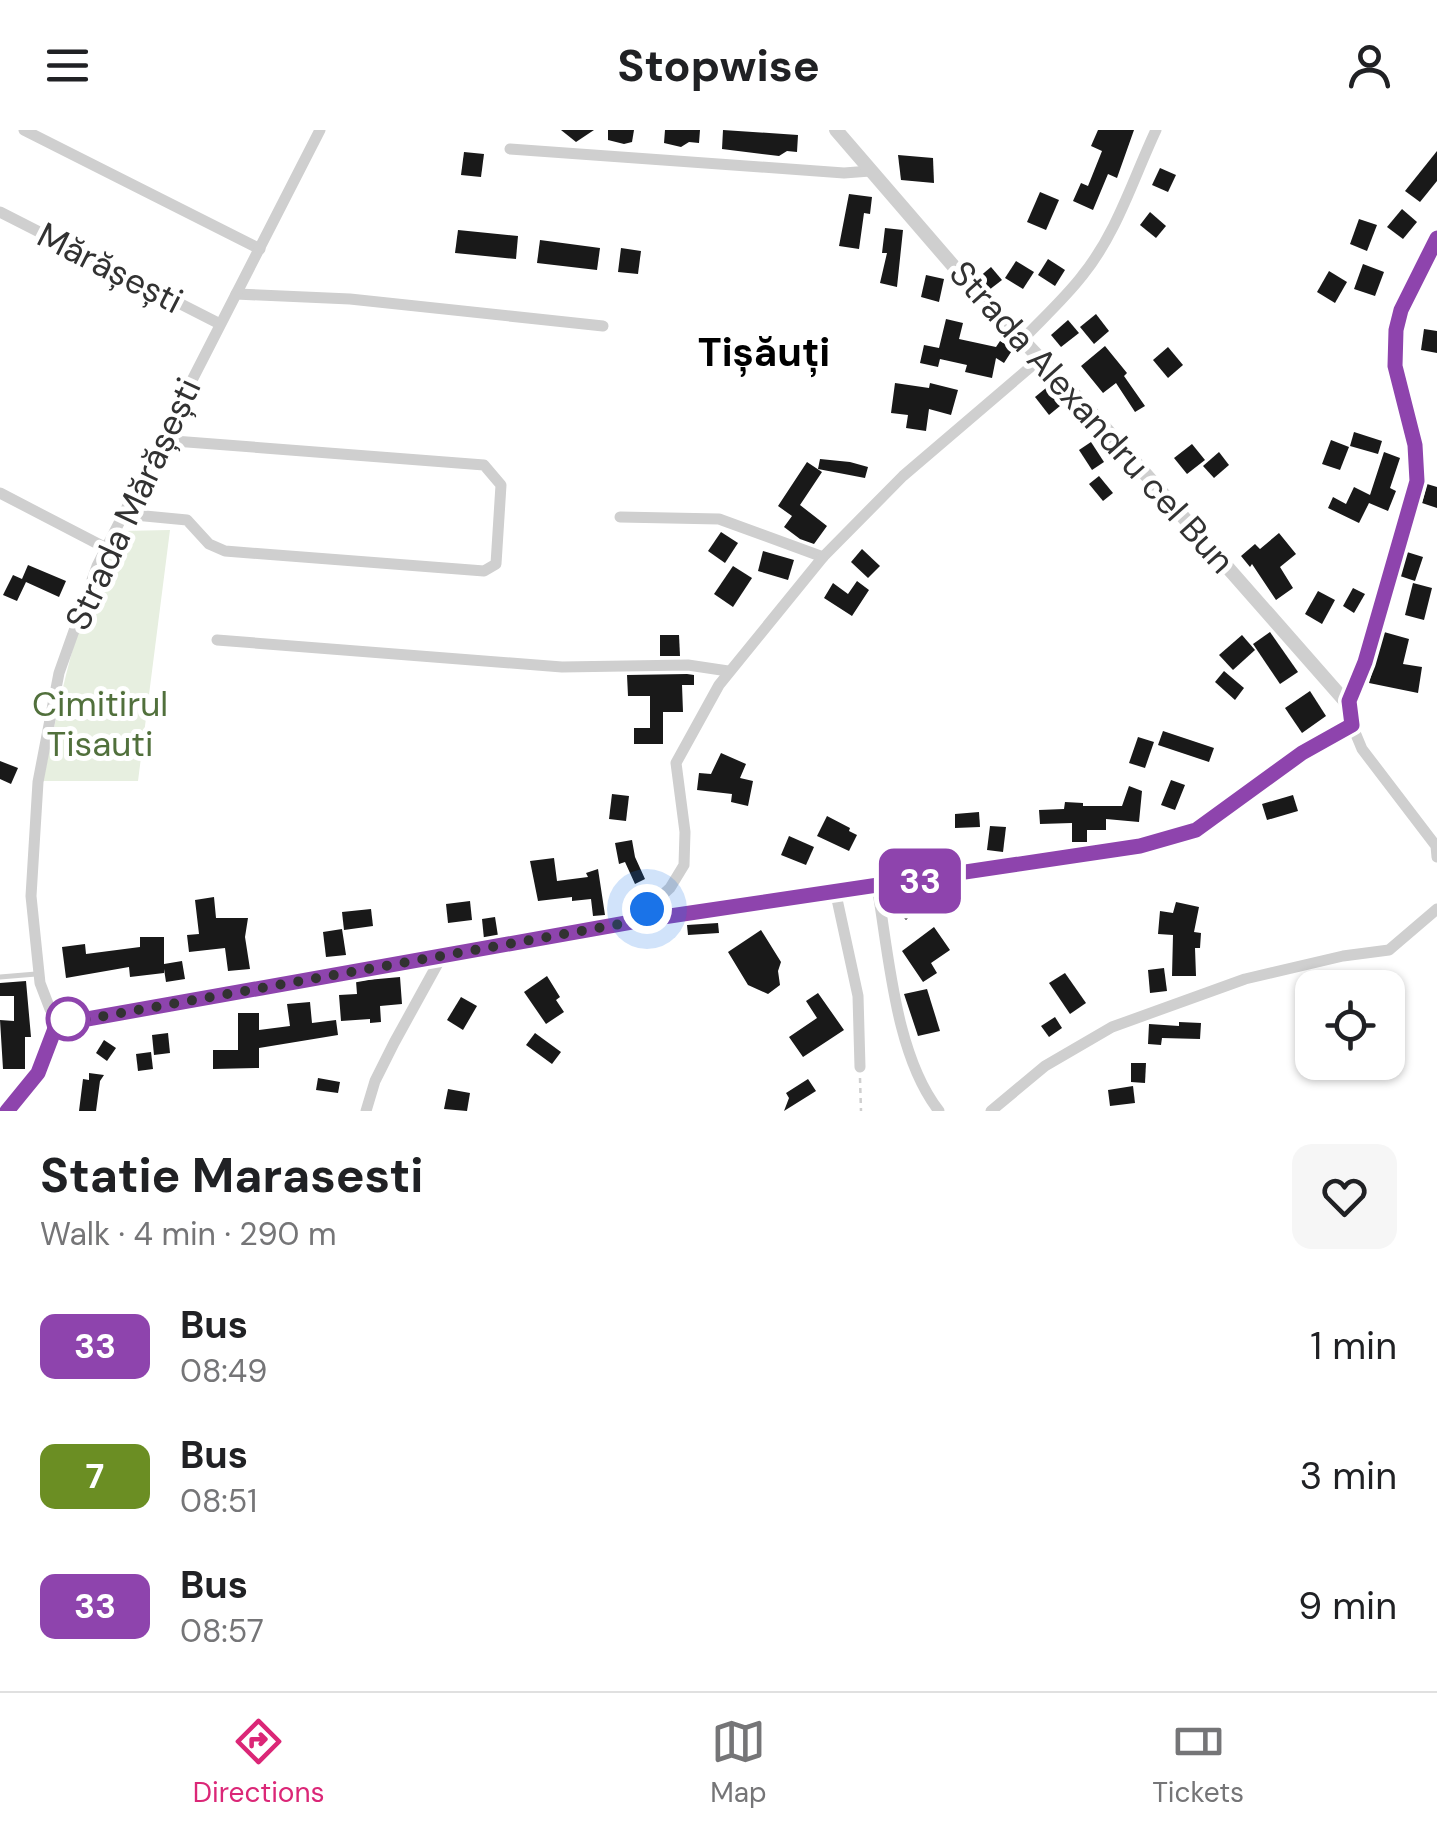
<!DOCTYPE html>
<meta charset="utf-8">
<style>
:root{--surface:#fff;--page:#f6f6f6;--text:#202124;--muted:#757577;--line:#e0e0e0;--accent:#db2777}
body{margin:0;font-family:"DM Sans",sans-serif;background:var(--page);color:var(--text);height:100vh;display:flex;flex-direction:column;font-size:38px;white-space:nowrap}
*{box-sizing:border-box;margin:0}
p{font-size:32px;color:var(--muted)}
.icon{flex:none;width:55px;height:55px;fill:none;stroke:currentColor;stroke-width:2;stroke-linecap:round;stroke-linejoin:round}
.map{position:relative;height:981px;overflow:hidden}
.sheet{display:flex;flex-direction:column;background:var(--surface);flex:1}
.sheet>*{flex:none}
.badge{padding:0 20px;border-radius:15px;font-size:35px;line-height:65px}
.controls{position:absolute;left:1295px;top:840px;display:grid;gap:20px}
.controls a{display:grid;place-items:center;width:110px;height:110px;border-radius:20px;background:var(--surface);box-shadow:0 2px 8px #0004;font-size:50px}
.you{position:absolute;width:50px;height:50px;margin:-25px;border:8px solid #fff;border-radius:50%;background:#1a73e8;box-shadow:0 0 0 15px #1a73e833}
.map>.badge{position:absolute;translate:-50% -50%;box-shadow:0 0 0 5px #fff}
.round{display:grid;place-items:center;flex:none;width:105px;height:105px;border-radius:20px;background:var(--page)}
.head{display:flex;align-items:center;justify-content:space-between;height:170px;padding:0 40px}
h1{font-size:48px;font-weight:700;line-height:75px}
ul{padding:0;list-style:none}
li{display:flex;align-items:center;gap:30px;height:130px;padding:0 40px}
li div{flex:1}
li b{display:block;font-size:38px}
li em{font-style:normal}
li .badge{min-width:110px;font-weight:700;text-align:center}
header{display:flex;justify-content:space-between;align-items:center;height:130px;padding:0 40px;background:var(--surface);font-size:45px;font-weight:700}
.dock{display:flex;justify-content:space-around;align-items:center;height:140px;border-top:2px solid var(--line);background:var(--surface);font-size:28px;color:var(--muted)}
.dock a{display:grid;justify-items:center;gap:5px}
.dock .current{color:var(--accent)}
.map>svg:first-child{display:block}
.green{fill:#e7efe0}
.building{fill:#191919}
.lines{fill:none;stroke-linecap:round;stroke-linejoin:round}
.path{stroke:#cfcfcf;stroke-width:2.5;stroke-dasharray:5 5;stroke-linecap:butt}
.service{stroke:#cfcfcf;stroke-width:5}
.minor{stroke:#cfcfcf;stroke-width:11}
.tertiary{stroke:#cfcfcf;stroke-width:14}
.line-casing{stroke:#fff;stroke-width:22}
.line{stroke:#8e44ad;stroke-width:15}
.walk{stroke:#323232;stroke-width:10;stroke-dasharray:0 18}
.stop-dot{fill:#fff;stroke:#8e44ad;stroke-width:5}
.labels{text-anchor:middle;stroke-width:10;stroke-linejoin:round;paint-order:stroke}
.street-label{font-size:35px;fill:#323232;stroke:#fff}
.park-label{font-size:35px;fill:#51703c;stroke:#fff}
.quarter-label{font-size:40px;font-weight:bold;fill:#000;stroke:#fff}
</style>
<header><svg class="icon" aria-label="menu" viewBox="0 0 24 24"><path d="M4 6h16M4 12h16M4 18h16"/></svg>Stopwise<svg class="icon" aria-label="person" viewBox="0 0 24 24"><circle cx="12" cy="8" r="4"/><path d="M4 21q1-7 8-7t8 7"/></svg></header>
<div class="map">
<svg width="1437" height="981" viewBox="0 0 1437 981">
<rect width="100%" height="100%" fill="#fff"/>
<path class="green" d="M170 400 138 651H43C61 566 76 477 121 401Z"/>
<g class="building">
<polygon points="561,0 594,0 576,12"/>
<polygon points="608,0 634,0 632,12 624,14 608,10"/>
<polygon points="665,0 700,0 699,13 689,12 681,17 664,13"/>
<polygon points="723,0 798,5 797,22 787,21 779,26 722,19"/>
<polygon points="1098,0 1134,0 1117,48 1108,44 1093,80 1073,71 1081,53 1088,56 1102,21 1091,16"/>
<polygon points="1437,21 1437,51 1420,72 1405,61"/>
<polygon points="464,22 484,24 481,47 461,45"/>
<polygon points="898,25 933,28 934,53 901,50"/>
<polygon points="1160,38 1176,45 1168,62 1152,55"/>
<polygon points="1040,62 1059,70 1046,100 1027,92"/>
<polygon points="849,64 872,67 870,84 864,83 859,119 839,116"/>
<polygon points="1402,79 1417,92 1403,109 1387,97"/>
<polygon points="1150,82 1166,96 1156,108 1140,95"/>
<polygon points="1359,89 1377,95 1367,121 1350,114"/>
<polygon points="885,98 903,100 897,157 880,153 887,123 882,123"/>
<polygon points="458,100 518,106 516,129 455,123"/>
<polygon points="540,110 600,118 597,140 537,133"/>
<polygon points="621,118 641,121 638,144 618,142"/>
<polygon points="1048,129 1065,140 1055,156 1038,145"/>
<polygon points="1016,131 1034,142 1023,159 1005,148"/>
<polygon points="1363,134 1384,142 1375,166 1354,159"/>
<polygon points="991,137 1002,150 989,160 978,148"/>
<polygon points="1329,141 1347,152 1335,173 1317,162"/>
<polygon points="926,145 944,149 939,172 921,167"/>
<polygon points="1096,184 1109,201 1094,214 1080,197"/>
<polygon points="946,189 963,193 959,209 996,217 1000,211 1013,219 1004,233 996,228 992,248 965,242 967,235 940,229 938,237 920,233 924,215 939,218"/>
<polygon points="1068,190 1079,203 1061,217 1051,205"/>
<polygon points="1424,199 1437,201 1437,223 1421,220"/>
<polygon points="1105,216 1127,243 1124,246 1145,276 1135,282 1116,253 1103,263 1081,236"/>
<polygon points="1168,217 1183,235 1168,248 1153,230"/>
<polygon points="895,253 929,258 930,253 958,260 951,285 929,279 926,301 906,298 908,285 891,283"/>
<polygon points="1046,258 1060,276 1049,285 1035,267"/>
<polygon points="1354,302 1382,311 1378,324 1350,316"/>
<polygon points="1331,310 1349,317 1340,340 1322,334"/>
<polygon points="1091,312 1104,332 1092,340 1079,320"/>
<polygon points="1192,314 1205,330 1187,344 1174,328"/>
<polygon points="1219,322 1229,335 1214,348 1203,336"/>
<polygon points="1384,322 1400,328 1390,358 1396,361 1388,381 1369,373 1359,393 1328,378 1333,367 1346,374 1354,357 1370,365"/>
<polygon points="820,329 850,332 868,337 865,348 818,339"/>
<polygon points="807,332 822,342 800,375 827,396 814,414 800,409 784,397 792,386 778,376"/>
<polygon points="1099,346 1113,363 1103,371 1089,354"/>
<polygon points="1427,354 1437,357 1437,378 1422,373"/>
<polygon points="721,402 738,413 725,433 708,421"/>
<polygon points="1279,403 1296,424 1280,437 1293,458 1276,470 1252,434 1250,437 1241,426 1255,414 1260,419"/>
<polygon points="862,419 880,436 868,448 851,432"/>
<polygon points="763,421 794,430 788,450 758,441"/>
<polygon points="1407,422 1423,427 1415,451 1400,446"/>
<polygon points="28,435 66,451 59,467 26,452 17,471 3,465 13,445 22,449"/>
<polygon points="733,436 752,448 733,477 714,464"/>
<polygon points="857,451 869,460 852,486 824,468 833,453 848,464"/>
<polygon points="1413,453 1432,458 1424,490 1405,485"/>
<polygon points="1353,458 1365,464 1354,483 1343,476"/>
<polygon points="1318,461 1335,470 1322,494 1305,484"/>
<polygon points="1270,502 1298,542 1280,554 1253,514"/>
<polygon points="1384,502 1409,509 1403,534 1422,537 1418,563 1369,553"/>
<polygon points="660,505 679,505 680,526 660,526"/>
<polygon points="1242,505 1255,520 1233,540 1219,525"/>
<polygon points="1224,541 1244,558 1235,570 1215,552"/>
<polygon points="687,544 694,545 694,555 682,555 683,582 663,582 663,614 634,614 634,598 650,598 650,566 628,566 627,545"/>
<polygon points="1310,561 1326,586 1302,603 1285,578"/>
<polygon points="1163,601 1214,618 1209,632 1158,615"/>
<polygon points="1138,607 1154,612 1145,638 1129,633"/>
<polygon points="721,623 746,634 740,648 753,651 748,676 731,672 732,664 697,660 699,643 711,644"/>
<polygon points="0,631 18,638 11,654 0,649"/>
<polygon points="1171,650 1185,655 1175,680 1161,675"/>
<polygon points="1129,656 1142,661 1139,692 1106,689 1106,700 1087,700 1087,712 1072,712 1072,693 1040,694 1039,680 1064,679 1065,672 1083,673 1083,676 1122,676"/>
<polygon points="612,664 629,666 626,691 609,689"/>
<polygon points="1293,665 1298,681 1267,690 1262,674"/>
<polygon points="979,682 980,697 955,698 955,684"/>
<polygon points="827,686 850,698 849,701 857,705 849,721 817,706"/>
<polygon points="990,696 1006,697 1003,722 987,720"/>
<polygon points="789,706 814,717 806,735 781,725"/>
<polygon points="632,710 635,727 645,749 635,754 625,732 619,734 615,713"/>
<polygon points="554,728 557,751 588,747 586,743 598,739 605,785 593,786 591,769 572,771 572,767 538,771 530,731"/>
<polygon points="911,764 922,775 906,790 895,779"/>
<polygon points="214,767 216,788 248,788 245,807 250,839 228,841 225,818 189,822 187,805 199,804 195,770"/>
<polygon points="470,771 472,790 448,793 446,774"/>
<polygon points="1176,772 1199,777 1194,802 1201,803 1200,818 1195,818 1196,846 1172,846 1173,805 1158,804 1160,781 1173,783"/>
<polygon points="371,779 373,796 344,800 342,782"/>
<polygon points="495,787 498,806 484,809 482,789"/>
<polygon points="718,793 719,803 688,805 687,795"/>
<polygon points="934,797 950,820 931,833 937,843 923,852 902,821"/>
<polygon points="342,799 346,825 326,827 323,802"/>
<polygon points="761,800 781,832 778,841 780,855 768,864 748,855 728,822"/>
<polygon points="140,807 164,807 164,834 182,831 185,849 166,852 164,839 164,843 130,847 129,837 66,848 62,817 85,814 86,824 140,817"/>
<polygon points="1164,838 1167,861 1150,863 1148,840"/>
<polygon points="1065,843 1086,873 1070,884 1049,853"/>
<polygon points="547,846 560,867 556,870 564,882 546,894 524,862"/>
<polygon points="400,847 402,874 380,876 381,892 370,893 370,889 341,891 339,865 357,864 356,851"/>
<polygon points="26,851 31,907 25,907 25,939 3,939 0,890 14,891 14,866 0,866 0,853"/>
<polygon points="927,859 940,901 918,906 904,864"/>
<polygon points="818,863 844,900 803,927 789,907 817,888 806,871"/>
<polygon points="461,867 477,876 463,900 447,890"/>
<polygon points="310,872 312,893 336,890 338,905 259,918 259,938 213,939 213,920 238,920 238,883 259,883 259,900 290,896 287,874"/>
<polygon points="1055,887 1062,898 1049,907 1041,896"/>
<polygon points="1179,892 1201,893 1200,909 1162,908 1161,915 1148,914 1149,894 1179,896"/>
<polygon points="168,903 170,923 154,925 152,905"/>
<polygon points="535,903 561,922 552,934 526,915"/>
<polygon points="104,910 116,918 107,931 96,923"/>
<polygon points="151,922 153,939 138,941 136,924"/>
<polygon points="1131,933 1146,933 1145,953 1131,952"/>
<polygon points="89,943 104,945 100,951 96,981 79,981 83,949 89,950"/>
<polygon points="318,948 340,952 338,963 316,960"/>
<polygon points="808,949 816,961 784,981 789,968 786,963"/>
<polygon points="1133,956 1135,973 1110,976 1108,960"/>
<polygon points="448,959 470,963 467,981 444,979"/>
</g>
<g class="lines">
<polyline class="path" points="860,948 861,981"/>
<polyline class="service" points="0,847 36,844"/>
<g class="minor">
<polyline points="24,0 260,119"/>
<polyline points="510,19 844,43 870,41"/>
<polyline points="0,82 220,194"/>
<polyline points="236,164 350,169 603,196"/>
<path d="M1023 209C1043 188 1065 168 1082 146 1117 103 1133 49 1156 0"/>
<polyline points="0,363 106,418"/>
<polyline points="124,384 187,390 209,414 225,421 484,441 496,434 501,355 484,335 161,310"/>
<polyline points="620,387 719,389 823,427"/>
<polyline points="217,510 562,537 688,535 728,541"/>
<polyline points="1349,571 1352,595 1362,619 1436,716 1437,727"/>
<path d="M877 756C889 825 895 925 939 981"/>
<polyline points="835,760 858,866 860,937"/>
<polyline points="643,790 647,779 670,758 684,735 685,702 676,633 719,555 823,427 903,346 1041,228"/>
<path d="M59 887 75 891 643 790 835 760 947 747 1165 711C1234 686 1286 627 1352 595"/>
<polyline points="59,887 50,879 40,853 31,766 38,652 59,543 97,436 320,0"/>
<polyline points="7,981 38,943 59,887"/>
<polyline points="366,981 375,951 394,913 443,824"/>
<polyline points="991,981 1045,936 1112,897 1245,849 1343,826 1389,820 1437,779"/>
</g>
<path class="tertiary" d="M836 0 968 153 1090 281 1345 571H1349L1355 562 1417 351C1418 319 1408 291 1400 260 1385 199 1408 160 1437 108"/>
</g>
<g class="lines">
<g class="line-casing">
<polyline id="line" points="7,981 38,943 59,888 76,891 643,790 1140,716 1196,700 1302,623 1352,595 1349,571 1365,532 1417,351 1415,315 1395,236 1396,200 1401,180 1437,108"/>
</g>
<use href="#line" class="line"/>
<polyline class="walk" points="68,889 76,891 643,790 647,779"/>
</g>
<circle class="stop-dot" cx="68" cy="889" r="20"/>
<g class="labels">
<g class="street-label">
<text transform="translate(110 138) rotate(27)" y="12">Mărășești</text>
<text transform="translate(1092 287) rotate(48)" y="12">Strada Alexandru cel Bun</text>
<text transform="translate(133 374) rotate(-65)" y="12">Strada Mărășești</text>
</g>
<g class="park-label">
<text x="100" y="586">Cimitirul<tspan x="100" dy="40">Tisauti</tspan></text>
</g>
<g class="quarter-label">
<text x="764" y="236">Tișăuți</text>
</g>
</g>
</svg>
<div class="controls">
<a><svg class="icon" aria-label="locate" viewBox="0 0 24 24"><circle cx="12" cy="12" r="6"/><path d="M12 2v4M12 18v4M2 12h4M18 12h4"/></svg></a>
</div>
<div class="you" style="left:647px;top:779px"></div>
<b class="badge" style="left:920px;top:751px;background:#8e44ad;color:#fff">33</b>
</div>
<section class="sheet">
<div class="head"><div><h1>Statie Marasesti</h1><p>Walk · 4 min · 290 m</p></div><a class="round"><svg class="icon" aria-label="heart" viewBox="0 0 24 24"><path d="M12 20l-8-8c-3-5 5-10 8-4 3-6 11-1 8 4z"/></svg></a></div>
<ul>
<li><span class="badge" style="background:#8e44ad;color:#fff">33</span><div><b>Bus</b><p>08:49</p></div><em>1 min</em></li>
<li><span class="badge" style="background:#6b8e23;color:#fff">7</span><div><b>Bus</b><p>08:51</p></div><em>3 min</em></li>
<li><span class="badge" style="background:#8e44ad;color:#fff">33</span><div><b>Bus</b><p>08:57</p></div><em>9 min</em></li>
</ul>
</section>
<nav class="dock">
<a class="current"><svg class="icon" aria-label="directions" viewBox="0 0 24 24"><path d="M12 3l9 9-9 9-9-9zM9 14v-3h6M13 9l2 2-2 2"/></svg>Directions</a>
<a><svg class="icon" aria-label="map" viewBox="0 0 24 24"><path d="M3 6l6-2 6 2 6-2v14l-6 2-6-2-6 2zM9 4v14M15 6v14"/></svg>Map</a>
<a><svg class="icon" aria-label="tickets" viewBox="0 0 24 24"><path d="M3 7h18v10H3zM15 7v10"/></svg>Tickets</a>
</nav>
